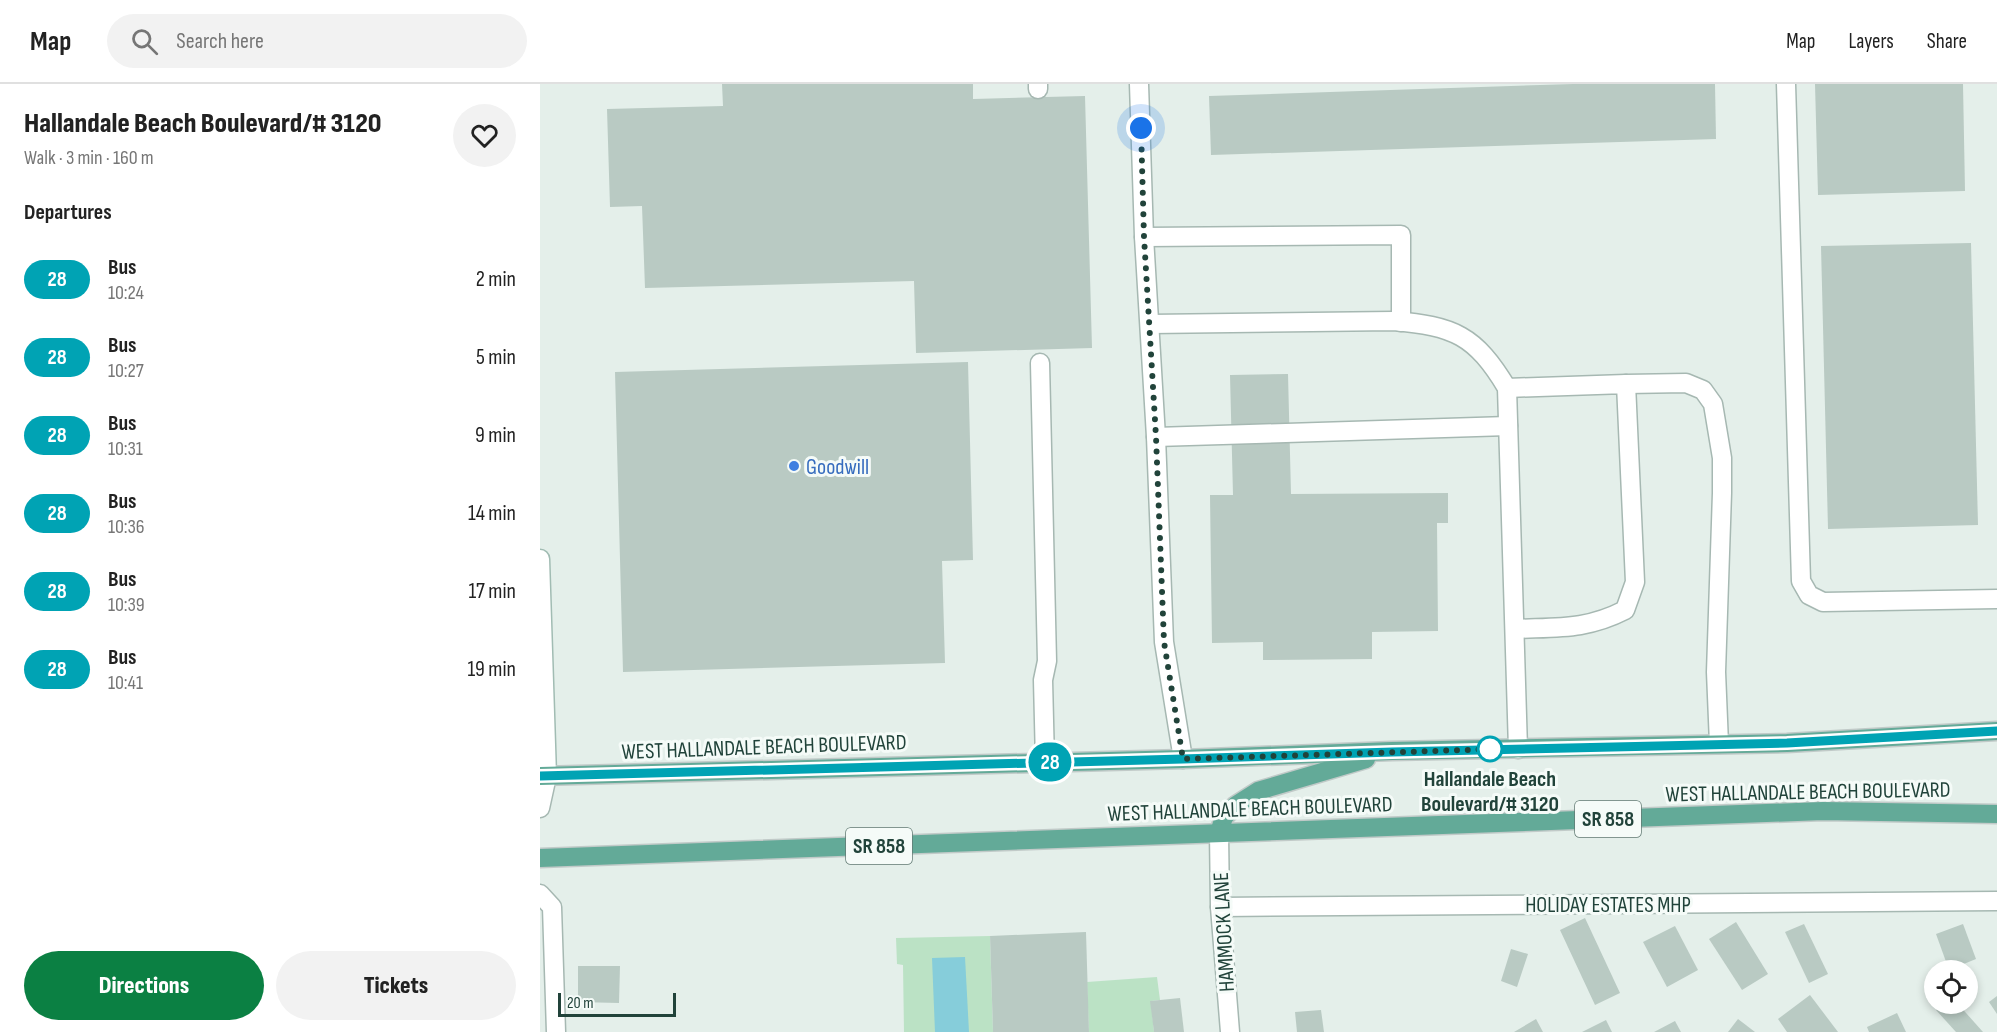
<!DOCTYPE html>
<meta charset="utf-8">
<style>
:root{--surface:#fff;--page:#f2f2f2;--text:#222;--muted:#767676;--line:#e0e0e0;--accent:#0b8043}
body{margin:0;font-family:"Sofia Sans Condensed",sans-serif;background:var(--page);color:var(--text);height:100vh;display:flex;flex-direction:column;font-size:22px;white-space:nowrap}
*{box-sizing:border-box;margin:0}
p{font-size:20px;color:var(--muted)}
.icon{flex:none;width:33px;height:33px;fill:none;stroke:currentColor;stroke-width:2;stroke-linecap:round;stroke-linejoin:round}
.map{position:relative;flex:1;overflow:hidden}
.drawer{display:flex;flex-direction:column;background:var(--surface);width:540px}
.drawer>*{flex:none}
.badge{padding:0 12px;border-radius:20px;font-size:21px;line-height:39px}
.controls{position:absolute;left:1384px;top:876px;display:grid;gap:12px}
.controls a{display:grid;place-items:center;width:54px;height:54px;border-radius:50%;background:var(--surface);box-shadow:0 3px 9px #0003;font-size:30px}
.scale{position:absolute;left:18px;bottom:15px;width:118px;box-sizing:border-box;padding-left:6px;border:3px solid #21433a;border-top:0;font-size:16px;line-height:21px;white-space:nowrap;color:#21433a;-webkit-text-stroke:4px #f5fbf8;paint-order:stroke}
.you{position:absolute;width:30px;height:30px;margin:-15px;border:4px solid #fff;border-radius:50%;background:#1a73e8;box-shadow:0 0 0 9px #1a73e833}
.map>.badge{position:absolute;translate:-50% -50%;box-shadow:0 0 0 3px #fff}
h2{padding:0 24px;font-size:22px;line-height:54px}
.round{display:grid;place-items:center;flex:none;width:63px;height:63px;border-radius:32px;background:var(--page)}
.summary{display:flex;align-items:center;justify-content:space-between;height:102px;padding:0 24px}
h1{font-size:28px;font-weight:800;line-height:45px}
.cta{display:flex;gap:12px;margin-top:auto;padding:12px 24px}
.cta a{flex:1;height:69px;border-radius:36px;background:var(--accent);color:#fff;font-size:24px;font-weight:800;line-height:69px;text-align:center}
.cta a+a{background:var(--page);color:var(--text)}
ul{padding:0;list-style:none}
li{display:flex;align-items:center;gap:18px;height:78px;padding:0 24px}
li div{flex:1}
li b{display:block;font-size:22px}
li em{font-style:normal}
li .badge{min-width:66px;font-weight:700;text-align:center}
header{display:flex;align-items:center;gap:36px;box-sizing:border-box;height:84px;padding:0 30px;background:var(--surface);border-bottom:2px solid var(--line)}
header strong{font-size:28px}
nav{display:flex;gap:33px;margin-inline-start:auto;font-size:21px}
.search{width:420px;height:54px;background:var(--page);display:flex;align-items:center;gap:15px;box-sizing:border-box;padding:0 21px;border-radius:33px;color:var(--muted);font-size:22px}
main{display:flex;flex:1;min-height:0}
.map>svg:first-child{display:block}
.green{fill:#bbe2c5}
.water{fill:#86cdda}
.building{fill:#b9cac3}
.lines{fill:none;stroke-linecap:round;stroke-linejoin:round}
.lane-casing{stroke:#a6b8b2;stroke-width:21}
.street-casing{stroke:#a6b8b2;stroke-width:21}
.secondary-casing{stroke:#a1bcb3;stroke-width:21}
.primary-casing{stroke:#c1cac8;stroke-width:21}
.lane{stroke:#fff;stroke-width:18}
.street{stroke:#fff;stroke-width:18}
.secondary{stroke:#fff;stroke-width:18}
.primary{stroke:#63aa98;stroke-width:18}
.line-casing{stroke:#fff;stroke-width:14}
.line{stroke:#00a3b4;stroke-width:9}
.walk{stroke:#21433a;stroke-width:6;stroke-dasharray:0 10.8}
.shop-dot{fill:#3f7fe0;stroke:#f5fbf8;stroke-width:2}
.stop-dot{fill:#fff;stroke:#00a3b4;stroke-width:3}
.labels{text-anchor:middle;stroke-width:6;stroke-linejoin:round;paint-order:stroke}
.shield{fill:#f5fbf8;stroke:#617a73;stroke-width:1.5}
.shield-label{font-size:21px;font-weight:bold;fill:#21433a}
.shop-label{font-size:22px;fill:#366cbe;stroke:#f5fbf8;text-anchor:start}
.street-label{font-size:22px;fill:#21433a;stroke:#f5fbf8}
.stop-label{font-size:22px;font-weight:bold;fill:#21433a;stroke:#f5fbf8}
</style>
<header>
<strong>Map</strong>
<div class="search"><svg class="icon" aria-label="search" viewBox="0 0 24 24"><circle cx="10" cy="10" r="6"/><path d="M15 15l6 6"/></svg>Search here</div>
<nav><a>Map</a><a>Layers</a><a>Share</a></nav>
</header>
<main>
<section class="drawer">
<div class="summary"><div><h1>Hallandale Beach Boulevard/# 3120</h1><p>Walk · 3 min · 160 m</p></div><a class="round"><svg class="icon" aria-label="heart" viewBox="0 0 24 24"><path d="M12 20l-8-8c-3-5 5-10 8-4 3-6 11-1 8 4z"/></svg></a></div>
<h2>Departures</h2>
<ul>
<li><span class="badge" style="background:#00a3b4;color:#fff">28</span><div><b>Bus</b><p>10:24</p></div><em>2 min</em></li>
<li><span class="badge" style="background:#00a3b4;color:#fff">28</span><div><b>Bus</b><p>10:27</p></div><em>5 min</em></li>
<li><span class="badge" style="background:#00a3b4;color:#fff">28</span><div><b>Bus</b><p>10:31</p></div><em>9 min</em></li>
<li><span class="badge" style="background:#00a3b4;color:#fff">28</span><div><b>Bus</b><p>10:36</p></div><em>14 min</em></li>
<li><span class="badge" style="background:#00a3b4;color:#fff">28</span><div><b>Bus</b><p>10:39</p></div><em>17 min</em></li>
<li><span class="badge" style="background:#00a3b4;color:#fff">28</span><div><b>Bus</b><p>10:41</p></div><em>19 min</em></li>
</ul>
<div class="cta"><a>Directions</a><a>Tickets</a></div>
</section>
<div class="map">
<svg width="1457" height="948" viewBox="0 0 1457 948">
<rect width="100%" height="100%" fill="#e4efea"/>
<g class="green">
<polygon points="450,852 453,948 364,948 363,881 357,880 356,854"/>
<polygon points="617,893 620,916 611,917 614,948 549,948 547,898"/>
</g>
<polygon class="water" points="425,873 429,948 395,948 392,874"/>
<g class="building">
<polygon points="182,0 433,0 433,15 545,12 552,264 376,269 374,197 105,204 102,122 70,123 67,25 183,22"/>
<polygon points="1033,0 1175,0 1176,55 671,71 669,12"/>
<polygon points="1275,0 1423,0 1425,107 1278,111"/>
<polygon points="1431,159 1438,441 1288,445 1281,162"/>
<polygon points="428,278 433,476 402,477 405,579 83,588 75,288"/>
<polygon points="748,290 751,410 908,409 908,439 897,439 898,547 832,548 832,575 723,576 723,558 672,559 670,411 693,411 690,291"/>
<polygon points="1045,834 1080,909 1055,921 1020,846"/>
<polygon points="1196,838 1228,890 1202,906 1169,855"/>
<polygon points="1264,840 1288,890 1269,899 1245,848"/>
<polygon points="1423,840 1436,875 1409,886 1396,850"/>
<polygon points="1135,842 1158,886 1127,903 1103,858"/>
<polygon points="546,848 549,948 453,948 450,852"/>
<polygon points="971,865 988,870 977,903 961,897"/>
<polygon points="38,882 80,882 79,919 38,918"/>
<polygon points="1270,911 1298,948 1247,948 1238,935"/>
<polygon points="1457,912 1457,930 1449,918"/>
<polygon points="640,914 644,948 614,948 610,917"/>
<polygon points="1404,920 1418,920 1443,948 1416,948 1396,926"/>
<polygon points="781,926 784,948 757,948 755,928"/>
<polygon points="1357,929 1366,948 1329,948 1327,943"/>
<polygon points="996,935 1003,948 974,948"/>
<polygon points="1198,935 1215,948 1188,948"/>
<polygon points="1066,936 1072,948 1042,948"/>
<polygon points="1135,937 1141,948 1114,948"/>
</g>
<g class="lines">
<g class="lane-casing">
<g id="lane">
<polyline points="498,0 498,5"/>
<polyline points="1246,0 1261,497 1269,511 1283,518 1457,515"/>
<polyline points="604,153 861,151 861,238"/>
<path d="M610 240 853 237C914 242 935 251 967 304L978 665"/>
<polyline points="500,279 507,577 503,596 505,678"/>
<polyline points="1086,300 1146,299 1163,306 1173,320 1182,374 1182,409 1176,588 1179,660"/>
<path d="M967 304 1086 300 1095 498 1085 526C1046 546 1018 543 975 545"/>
<polyline points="616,353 968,342"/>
</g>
</g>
<g class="street-casing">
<g id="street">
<polyline points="599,0 604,153 616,353 624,558 643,675"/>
<polyline points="0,724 7,692"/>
<polyline points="679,749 680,823 690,948"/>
<polyline points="0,810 12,823 16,948"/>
<polyline points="680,823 1457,817"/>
</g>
</g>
<g class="secondary-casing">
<polyline id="secondary" points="0,475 7,692"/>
</g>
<g class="primary-casing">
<g id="primary">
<polyline points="0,692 643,675 852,667 1247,659 1457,647"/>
<polyline points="679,749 684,733 696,721 718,707 826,675"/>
<polyline points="0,774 1283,727 1457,730"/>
</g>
</g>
<use href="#lane" class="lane"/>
<use href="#street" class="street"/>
<use href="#secondary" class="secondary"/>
<use href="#primary" class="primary"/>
</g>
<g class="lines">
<g class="line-casing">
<polyline id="line" points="0,692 643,675 852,668 1247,659 1457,647"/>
</g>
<use href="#line" class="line"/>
<polyline class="walk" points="601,44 604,153 616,353 624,558 643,675 957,665 950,665"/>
</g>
<circle class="shop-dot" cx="254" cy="382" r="6"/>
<circle class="stop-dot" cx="950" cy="665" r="12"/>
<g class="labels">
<g class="shield">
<rect x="1035" y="717" width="66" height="36" rx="4.5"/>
<rect x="306" y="744" width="66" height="36" rx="4.5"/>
</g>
<g class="shield-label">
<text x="1068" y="742">SR 858</text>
<text x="339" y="769">SR 858</text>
</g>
<g class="shop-label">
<text x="266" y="390">Goodwill</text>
</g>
<g class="street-label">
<text transform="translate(224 662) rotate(-2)" y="8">WEST HALLANDALE BEACH BOULEVARD</text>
<text transform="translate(1268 707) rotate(-1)" y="8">WEST HALLANDALE BEACH BOULEVARD</text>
<text transform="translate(710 724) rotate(-2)" y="8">WEST HALLANDALE BEACH BOULEVARD</text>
<text x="1068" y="828">HOLIDAY ESTATES MHP</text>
<text transform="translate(683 848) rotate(-93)" y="8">HAMMOCK LANE</text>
</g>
<g class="stop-label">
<text x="950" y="702">Hallandale Beach<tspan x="950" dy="25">Boulevard/# 3120</tspan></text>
</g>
</g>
</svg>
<div class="controls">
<a><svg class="icon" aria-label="locate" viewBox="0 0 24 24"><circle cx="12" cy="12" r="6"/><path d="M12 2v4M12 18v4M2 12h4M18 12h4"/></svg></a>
</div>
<div class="scale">20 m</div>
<div class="you" style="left:601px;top:44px"></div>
<b class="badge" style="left:510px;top:678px;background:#00a3b4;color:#fff">28</b>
</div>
</main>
